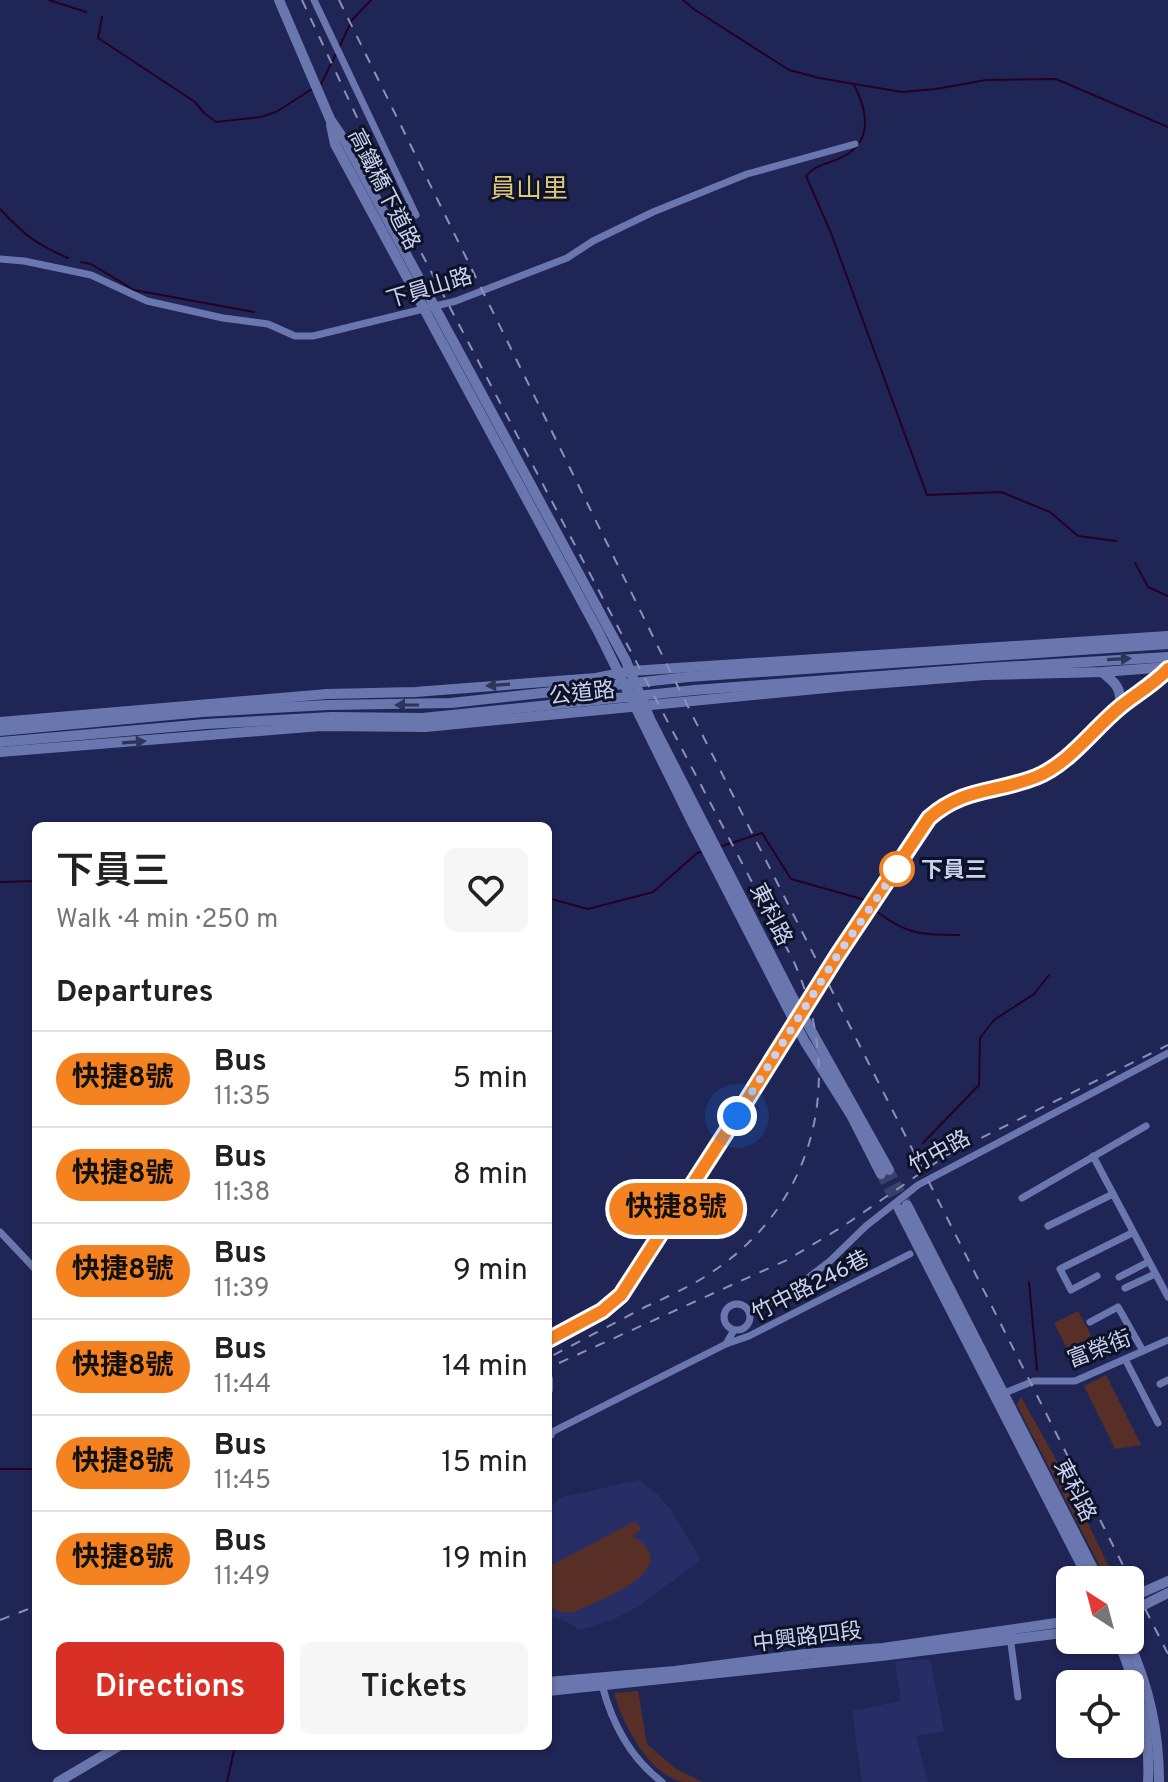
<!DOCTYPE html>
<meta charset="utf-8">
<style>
:root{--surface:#fff;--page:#f6f6f6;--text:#222;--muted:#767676;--line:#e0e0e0;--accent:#d93025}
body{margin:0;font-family:Overpass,"Noto Sans TC",sans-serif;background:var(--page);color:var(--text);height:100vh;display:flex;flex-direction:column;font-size:30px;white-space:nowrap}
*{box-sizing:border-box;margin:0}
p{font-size:26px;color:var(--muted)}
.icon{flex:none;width:44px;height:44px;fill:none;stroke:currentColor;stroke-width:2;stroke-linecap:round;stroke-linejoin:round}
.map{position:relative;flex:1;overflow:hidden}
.details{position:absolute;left:32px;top:822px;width:520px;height:928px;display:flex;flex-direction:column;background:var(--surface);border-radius:12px;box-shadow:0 2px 6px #0004}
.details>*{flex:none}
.badge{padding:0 16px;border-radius:26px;font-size:28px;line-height:52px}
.needle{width:52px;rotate:324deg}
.tools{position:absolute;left:1056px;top:1566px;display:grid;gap:16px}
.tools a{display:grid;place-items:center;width:88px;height:88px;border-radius:12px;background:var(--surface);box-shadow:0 2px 6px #0004;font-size:40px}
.you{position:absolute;width:40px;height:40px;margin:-20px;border:6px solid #fff;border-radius:50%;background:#1a73e8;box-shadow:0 0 0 12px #1a73e833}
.map>.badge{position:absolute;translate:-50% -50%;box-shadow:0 0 0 4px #fff}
h2{padding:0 24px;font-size:30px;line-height:72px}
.round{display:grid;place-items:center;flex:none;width:84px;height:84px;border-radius:12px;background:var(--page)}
.summary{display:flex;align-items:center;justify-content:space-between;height:136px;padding:0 24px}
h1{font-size:38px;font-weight:600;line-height:60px}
.primary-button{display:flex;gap:16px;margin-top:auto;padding:16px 24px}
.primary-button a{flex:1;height:92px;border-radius:12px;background:var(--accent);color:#fff;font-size:32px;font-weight:600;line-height:92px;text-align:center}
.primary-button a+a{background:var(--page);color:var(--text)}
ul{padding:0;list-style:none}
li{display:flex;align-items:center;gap:24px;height:96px;padding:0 24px;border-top:2px solid var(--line)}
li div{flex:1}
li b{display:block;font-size:30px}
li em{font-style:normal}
li .badge{min-width:88px;font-weight:700;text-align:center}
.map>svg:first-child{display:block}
.built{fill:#262e65}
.green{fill:#572f26}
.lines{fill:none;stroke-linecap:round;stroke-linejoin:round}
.stream{stroke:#260022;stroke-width:2}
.secondary-tunnel{stroke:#38406d;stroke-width:10;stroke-dasharray:10 5;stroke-linecap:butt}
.street{stroke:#6a77ae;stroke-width:7}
.secondary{stroke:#6a77ae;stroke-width:10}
.rail{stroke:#8a91b6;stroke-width:2;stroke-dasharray:10 10;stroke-linecap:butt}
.oneway{fill:#2e3556}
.line-casing{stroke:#fff;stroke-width:18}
.line{stroke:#f58220;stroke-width:12}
.walk{stroke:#c9d1ef;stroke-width:8;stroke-dasharray:0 14.4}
.stop-dot{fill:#fff;stroke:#f58220;stroke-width:4}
.labels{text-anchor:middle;stroke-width:6;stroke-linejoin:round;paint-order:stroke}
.street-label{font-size:22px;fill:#c9d1ef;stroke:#0e1227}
.stop-label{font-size:22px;font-weight:bold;fill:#c9d1ef;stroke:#0e1227;text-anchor:start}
.quarter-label{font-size:26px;fill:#ddc77a;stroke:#0e1227}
</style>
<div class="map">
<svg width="1168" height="1782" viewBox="0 0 1168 1782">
<rect width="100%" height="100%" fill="#1f2656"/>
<g class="built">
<polygon points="639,1480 656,1493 671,1510 701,1560 639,1606 612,1620 580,1630 563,1620 548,1616 548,1508 562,1497"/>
<polygon points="930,1659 944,1731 916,1736 928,1782 862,1782 852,1711 901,1701 895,1661"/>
</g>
<g class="green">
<polygon points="1078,1311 1101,1354 1077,1368 1054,1323"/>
<polygon points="1106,1375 1141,1445 1115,1449 1084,1386"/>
<polygon points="1021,1397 1067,1479 1115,1580 1107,1580 1017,1405"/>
<path d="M635 1521 641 1530 632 1536C689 1569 599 1600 574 1612 563 1614 556 1612 548 1603V1567Z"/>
<path d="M638 1691 647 1744 675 1768 702 1782C696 1782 689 1782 683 1782 649 1775 622 1723 614 1693Z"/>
</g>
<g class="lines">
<g class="stream">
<polyline points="49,0 86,12"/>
<polyline points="683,0 695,10 789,70 819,78 902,92 936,89 986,80 1056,79 1168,127"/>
<polyline points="102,17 98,38 195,102 204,113 216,122 261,117 276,112 312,89"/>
<polyline points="339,48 352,20 371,0"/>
<polyline points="321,84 336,54"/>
<path d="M854 85C869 113 873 145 838 159 826 164 814 166 806 176L831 233 927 495 1001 492 1050 512 1078 536 1116 541"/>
<path d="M0 209C22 233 37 245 68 258"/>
<polyline points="81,262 91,264 134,290 254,312"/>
<polyline points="1135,563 1148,587 1168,596"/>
<polyline points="722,846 762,833 791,879 862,899 866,902"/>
<polyline points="0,882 36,881"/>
<polyline points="548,898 588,909 653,892 697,853 704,851"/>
<path d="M876 911C907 935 922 935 959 935"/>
<polyline points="923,1143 979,1085 980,1038 994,1020 1034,994 1049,975"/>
<polyline points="1029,1282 1037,1370"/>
<polyline points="0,1469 36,1469"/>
<polyline points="227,1782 235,1746"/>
</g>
<g class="secondary-tunnel">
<polyline points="889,1170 906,1203"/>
<polyline points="881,1174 899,1209"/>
</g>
<g class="street">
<polyline points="314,0 416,215"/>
<polyline points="0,259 24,261 91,275 147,301 223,318 268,324 295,336 313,336 456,301 567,258 593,241 653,212 747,174 855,144"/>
<polyline points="1093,1156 1168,1297"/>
<polyline points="1022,1198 1146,1126"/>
<polyline points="1048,1226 1113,1194"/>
<polyline points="0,1232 36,1270"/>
<polyline points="1097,1276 1071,1290 1060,1269 1132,1233"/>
<polyline points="1119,1277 1148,1262"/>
<polyline points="1125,1288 1155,1274"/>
<circle cx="737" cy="1317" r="13"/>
<polyline points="750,1314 800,1284 830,1261 866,1226 918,1185 1168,1053"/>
<polyline points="1090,1322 1118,1307 1143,1351"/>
<polyline points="726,1344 749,1336 910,1254"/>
<polyline points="1125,1359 1158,1423"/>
<polyline points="1160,1384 1168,1380"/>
<polyline points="1002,1394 1034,1381 1075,1381 1168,1340"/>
<polyline points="548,1434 726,1344 734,1330"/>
<polyline points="1010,1636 1018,1697"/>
<path d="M602 1685C612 1723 630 1758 662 1782"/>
</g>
<g class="secondary">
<polyline points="279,0 330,119 345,141 626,661 650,719 793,998 889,1170"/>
<polyline points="331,125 335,144 599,633 691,820 805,1042 851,1115 881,1174"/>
<path d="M1102 672C1116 683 1122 689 1120 707"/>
<polyline points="0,722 327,694 415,692 596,678 631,671 1168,636"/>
<polyline points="0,731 202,712 328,705 451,703 688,677 1168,644"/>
<polyline points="0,742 206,724 332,717 422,718 695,690 985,668 1168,657"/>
<polyline points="0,752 321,726 426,727 847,686 985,675 1102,672 1168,667"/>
<polyline points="907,1205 1099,1580"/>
<polyline points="899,1209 1089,1580"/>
<path d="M548 1340 602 1311 621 1295 757 1085 837 956 929 818C964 786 996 793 1036 777 1069 764 1093 729 1120 707 1136 694 1154 684 1168 669"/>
<polyline points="548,1379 548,1390"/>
<polyline points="548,1432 550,1434"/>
<polyline points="1130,1598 1168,1581"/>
<polyline points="1130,1612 1168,1593"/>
<path d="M1118 1640C1137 1687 1151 1731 1148 1782"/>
<path d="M1128 1640C1149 1687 1159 1731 1159 1782"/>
<polyline points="548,1682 675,1671 805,1654 883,1648 1070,1621"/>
<polyline points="548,1691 881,1656 1070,1632"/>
<polyline points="58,1782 119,1746"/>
</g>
<g class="rail">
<path d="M302 0 414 239 794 962C844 1074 819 1199 715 1270 694 1285 669 1296 645 1307 613 1324 580 1341 548 1358"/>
<polyline points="339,0 672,675 1168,1654"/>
<polyline points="559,1363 787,1260 842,1227 947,1155 1168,1045"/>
<polyline points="0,1620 36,1606"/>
</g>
</g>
<defs><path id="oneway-solid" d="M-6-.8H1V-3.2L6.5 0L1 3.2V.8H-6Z" transform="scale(2)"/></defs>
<g class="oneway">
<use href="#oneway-solid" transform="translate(1119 659) rotate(-3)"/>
<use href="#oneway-solid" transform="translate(498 685) rotate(176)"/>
<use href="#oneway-solid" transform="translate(407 705) rotate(180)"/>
<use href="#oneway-solid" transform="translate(134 742) rotate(-4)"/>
</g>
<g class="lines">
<g class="line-casing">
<path id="line" d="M548 1340 602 1311 621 1295 745 1103 837 956 929 818C964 787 996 793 1036 777 1069 764 1093 729 1120 707 1136 694 1154 684 1168 669"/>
</g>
<use href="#line" class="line"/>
<polyline class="walk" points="737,1116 837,956 897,869"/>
</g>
<circle class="stop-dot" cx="897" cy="869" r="16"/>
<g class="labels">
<g class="street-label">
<text transform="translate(385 189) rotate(63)" y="8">高鐵橋下道路</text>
<text transform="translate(429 287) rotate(-17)" y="8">下員山路</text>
<text transform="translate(582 692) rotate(-6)" y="8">公道路</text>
<text transform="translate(772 914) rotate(63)" y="8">東科路</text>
<text transform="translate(939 1151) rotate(-29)" y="8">竹中路</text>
<text transform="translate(810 1285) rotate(-27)" y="8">竹中路246巷</text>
<text transform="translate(1099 1348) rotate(-21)" y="8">富榮街</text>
<text transform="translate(1076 1490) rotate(63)" y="8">東科路</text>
<text transform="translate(807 1636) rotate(-7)" y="8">中興路四段</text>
</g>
<g class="stop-label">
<text x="921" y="877">下員三</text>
</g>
<g class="quarter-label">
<text x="529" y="197">員山里</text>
</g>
</g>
</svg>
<div class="tools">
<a><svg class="needle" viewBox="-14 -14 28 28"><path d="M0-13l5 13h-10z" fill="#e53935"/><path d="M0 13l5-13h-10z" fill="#767676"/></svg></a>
<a><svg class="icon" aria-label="locate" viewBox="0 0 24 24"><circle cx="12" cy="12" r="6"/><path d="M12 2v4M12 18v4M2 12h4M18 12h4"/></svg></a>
</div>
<div class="you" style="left:737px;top:1116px"></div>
<b class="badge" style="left:676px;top:1209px;background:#f58220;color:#111">快捷8號</b>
<section class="details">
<div class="summary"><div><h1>下員三</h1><p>Walk · 4 min · 250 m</p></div><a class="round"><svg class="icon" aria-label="heart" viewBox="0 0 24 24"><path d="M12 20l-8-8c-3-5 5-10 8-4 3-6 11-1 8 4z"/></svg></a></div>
<h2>Departures</h2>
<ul>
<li><span class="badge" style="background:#f58220;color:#111">快捷8號</span><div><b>Bus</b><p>11:35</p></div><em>5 min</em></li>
<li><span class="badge" style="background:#f58220;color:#111">快捷8號</span><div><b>Bus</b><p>11:38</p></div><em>8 min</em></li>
<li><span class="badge" style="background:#f58220;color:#111">快捷8號</span><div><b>Bus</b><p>11:39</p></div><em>9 min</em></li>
<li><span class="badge" style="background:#f58220;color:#111">快捷8號</span><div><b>Bus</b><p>11:44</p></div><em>14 min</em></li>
<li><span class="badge" style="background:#f58220;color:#111">快捷8號</span><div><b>Bus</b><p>11:45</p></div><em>15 min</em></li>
<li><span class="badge" style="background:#f58220;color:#111">快捷8號</span><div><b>Bus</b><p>11:49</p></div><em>19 min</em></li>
</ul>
<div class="primary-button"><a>Directions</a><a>Tickets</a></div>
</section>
</div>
